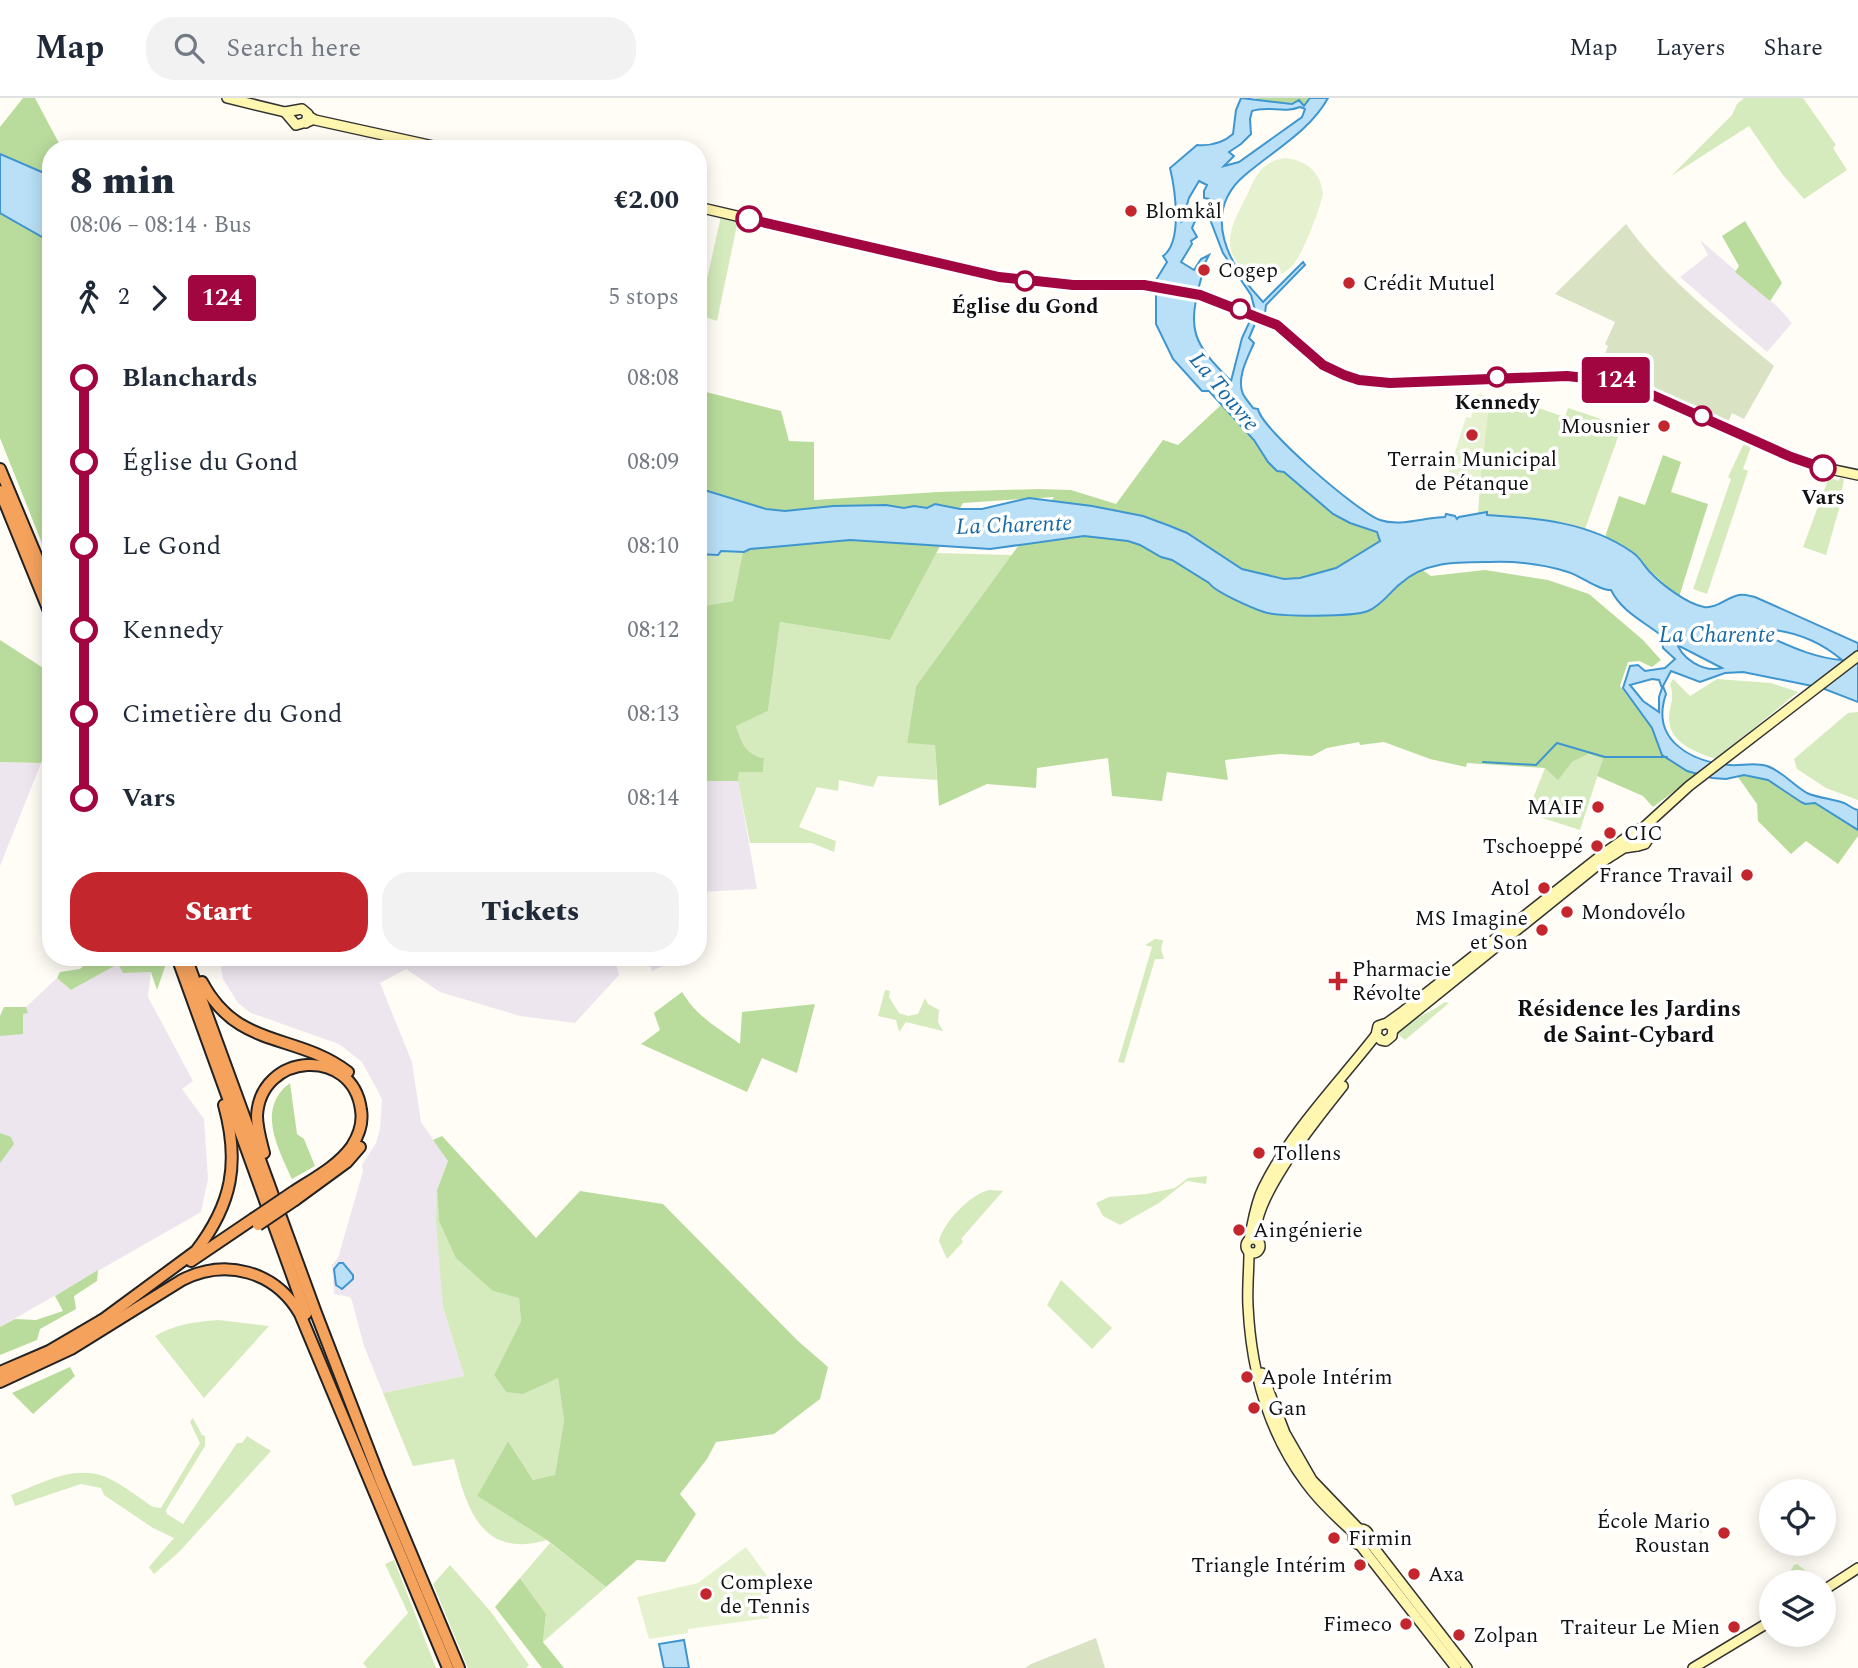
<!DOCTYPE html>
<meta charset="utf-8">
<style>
:root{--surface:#fff;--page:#f2f2f3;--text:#1f2937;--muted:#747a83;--line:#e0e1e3;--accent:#c4262e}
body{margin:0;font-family:Spectral,serif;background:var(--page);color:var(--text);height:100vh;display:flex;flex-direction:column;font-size:26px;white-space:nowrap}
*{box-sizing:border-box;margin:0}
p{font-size:23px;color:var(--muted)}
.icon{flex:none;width:38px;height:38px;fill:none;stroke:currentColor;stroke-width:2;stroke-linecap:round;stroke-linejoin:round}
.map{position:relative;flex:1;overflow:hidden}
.details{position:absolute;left:42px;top:42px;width:665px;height:826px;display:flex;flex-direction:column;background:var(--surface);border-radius:28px;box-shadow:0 4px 18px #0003}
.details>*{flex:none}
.badge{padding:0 14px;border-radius:5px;font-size:24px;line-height:46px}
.buttons{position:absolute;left:1759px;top:1381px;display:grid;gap:14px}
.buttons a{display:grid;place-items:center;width:77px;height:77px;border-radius:50%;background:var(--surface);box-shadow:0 4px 18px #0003;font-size:35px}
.map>.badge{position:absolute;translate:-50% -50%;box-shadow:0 0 0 4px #fff}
.legs{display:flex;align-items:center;gap:10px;height:77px;padding:0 28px;font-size:23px}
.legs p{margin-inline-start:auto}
.summary{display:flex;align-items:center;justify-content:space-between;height:119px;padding:0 28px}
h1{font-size:38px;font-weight:800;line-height:52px}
.primary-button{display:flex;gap:14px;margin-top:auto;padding:14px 28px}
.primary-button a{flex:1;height:80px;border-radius:28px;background:var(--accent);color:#fff;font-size:28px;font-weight:800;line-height:80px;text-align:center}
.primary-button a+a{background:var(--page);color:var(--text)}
ul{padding:0 28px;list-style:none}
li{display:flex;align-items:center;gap:24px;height:84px;font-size:26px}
li i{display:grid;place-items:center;width:10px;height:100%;margin:0 9px;background:currentColor}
li i::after{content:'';width:18px;height:18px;margin:-9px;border:5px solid;border-radius:50%;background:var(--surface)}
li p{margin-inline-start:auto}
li:first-child i{background:linear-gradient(#0000 50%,currentColor 0)}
li:last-child i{background:linear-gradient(currentColor 50%,#0000 0)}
header{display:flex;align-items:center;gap:42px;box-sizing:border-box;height:98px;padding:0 35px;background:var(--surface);border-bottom:2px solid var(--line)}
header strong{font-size:33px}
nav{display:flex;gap:38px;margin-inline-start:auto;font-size:24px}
.search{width:490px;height:63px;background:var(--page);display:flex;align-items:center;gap:18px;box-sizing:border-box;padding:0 24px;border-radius:28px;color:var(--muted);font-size:26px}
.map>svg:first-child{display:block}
.industrial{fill:#eee6ef}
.green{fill:#d5ebbd}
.forest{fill:#b9dc9c}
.cemetery{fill:#d9e3c4}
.pitch{fill:#e6f2cf}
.water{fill:#b9e0f7;stroke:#3f96cf;stroke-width:2;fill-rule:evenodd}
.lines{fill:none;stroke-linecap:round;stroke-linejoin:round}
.stream{stroke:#3f96cf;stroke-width:2}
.secondary-casing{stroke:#333;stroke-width:12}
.highway-casing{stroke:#222;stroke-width:14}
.secondary{stroke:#fff6b0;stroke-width:9}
.highway{stroke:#f5a25d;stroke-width:10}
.highway-bridge-casing{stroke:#222;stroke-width:14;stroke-linecap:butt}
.highway-bridge{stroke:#f5a25d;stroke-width:10}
.line-1-casing{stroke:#fff;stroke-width:16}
.line-1{stroke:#a20641;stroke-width:10}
.poi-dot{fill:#c4262e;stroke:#fff;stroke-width:2.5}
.stop-1-dot{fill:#fff;stroke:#a20641;stroke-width:3.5}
.labels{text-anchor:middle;stroke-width:7;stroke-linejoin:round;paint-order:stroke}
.poi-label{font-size:21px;fill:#111;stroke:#fff;text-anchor:start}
.stop-label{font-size:21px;font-weight:bold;fill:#111;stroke:#fff}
.water-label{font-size:23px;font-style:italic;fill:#1768a6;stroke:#fff}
.neighbourhood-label{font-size:23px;font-weight:bold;fill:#111;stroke:#fff}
</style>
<header>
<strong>Map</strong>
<div class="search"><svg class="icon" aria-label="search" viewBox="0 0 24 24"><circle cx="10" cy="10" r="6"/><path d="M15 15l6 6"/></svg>Search here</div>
<nav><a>Map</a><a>Layers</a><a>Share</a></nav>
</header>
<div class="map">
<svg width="1858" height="1570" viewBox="0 0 1858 1570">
<rect width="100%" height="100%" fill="#fffdf5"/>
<g class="industrial">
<polygon points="1700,142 1778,209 1792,225 1767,254 1680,179 1708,157"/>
<polygon points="0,664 41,665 0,768"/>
<polygon points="698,683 738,683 757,791 698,794"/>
<polygon points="219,859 614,859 619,877 575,925 520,918 440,894 406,871 380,885 412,964 421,1024 448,1063 437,1092 443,1209 464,1278 383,1295 364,1248 352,1203 350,1199 334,1196 332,1167 338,1160 363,1073 362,1067 376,1045 380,1031 382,1001 362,964 339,946 251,915 238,905 223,881"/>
<polygon points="647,859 667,859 667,866 652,873"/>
<polygon points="118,866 124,875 151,873 148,899 193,983 182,991 204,1021 208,1081 201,1114 0,1229 0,938 23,916 27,915 26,909 57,880 71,892"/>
</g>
<g class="green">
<polygon points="1744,0 1803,0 1836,47 1833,50 1847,72 1804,101 1782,76 1749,28 1671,78 1732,17 1737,6"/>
<polygon points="721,118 738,122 717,223 699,217"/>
<path d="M1499 303H1517L1565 319 1568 310 1622 328 1585 431C1554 419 1519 419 1487 417V414L1478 416 1482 352 1488 311 1495 312Z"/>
<polygon points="1745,343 1752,346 1743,371 1748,373 1707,496 1693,491 1731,381 1728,379"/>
<polygon points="1829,379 1838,383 1840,380 1844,381 1839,411 1826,457 1803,449"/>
<polygon points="698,430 744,448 733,503 698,509"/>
<path d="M936 455 1012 457 916 588 907 645 935 646 937 682 878 678 873 689 839 682 838 693 817 689 799 729 836 743 834 754 812 745H750L738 683 739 674H763L764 660C743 654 742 648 736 628L768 613 780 524 890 542Z"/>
<path d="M1673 581 1690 598 1717 581 1771 585 1798 594 1716 661C1697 655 1668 645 1669 619 1670 604 1675 602 1670 586Z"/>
<polygon points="1858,614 1858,702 1826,690 1797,671 1794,661 1848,615"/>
<polygon points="1587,656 1603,661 1580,732 1527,715 1545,670 1572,664"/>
<polygon points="1155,841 1163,842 1161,851 1164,861 1155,861 1124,965 1118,964 1152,849 1145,847"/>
<polygon points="885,892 890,893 889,899 899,915 908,918 918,916 925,900 928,906 939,912 938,924 943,933 906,924 899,934 896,922 878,918"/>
<path d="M1445 904 1449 905 1405 942 1399 937 1398 932C1415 918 1429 916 1445 904Z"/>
<polygon points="1207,1078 1206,1086 1187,1083 1159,1105 1120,1127 1103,1118 1096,1105 1109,1099 1146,1096 1175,1090 1188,1080"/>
<path d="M437 1092 439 1123 493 1193 519 1199 521 1223 494 1277 506 1294 558 1280 564 1323 555 1378 533 1382 508 1343 477 1398 547 1442C482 1461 467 1412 454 1361L413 1368 383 1295 464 1278 443 1209 436 1124Z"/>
<path d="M990 1092 1003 1093 961 1141 963 1144 947 1161 939 1143C943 1125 971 1095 990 1092Z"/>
<polygon points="1061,1182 1112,1230 1092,1251 1047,1207"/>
<path d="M218 1222 269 1228 204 1300 155 1238C175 1226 195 1224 218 1222Z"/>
<path d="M193 1320 202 1337 205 1338V1348L166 1412 167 1416 183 1426 237 1345H242L247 1338 271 1353 179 1454 154 1476 149 1469 174 1440 153 1430 104 1397 101 1390 81 1386 15 1408 11 1397C41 1386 73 1366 106 1379 122 1386 138 1399 153 1409L161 1410 200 1345 190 1324Z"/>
<polygon points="550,1445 606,1489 543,1544 546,1516 520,1480"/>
<polygon points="394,1462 436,1570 367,1570 363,1565 408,1515 385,1466"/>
<polygon points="1797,1466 1821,1484 1784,1484 1794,1467"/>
<polygon points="450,1467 491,1514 529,1567 526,1570 468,1570 433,1486"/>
</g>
<g class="forest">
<polygon points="23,0 35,0 62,51 51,51 51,468 0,340 0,29"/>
<polygon points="1256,0 1310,0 1304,8 1294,5 1259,3"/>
<polygon points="1745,123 1782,185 1770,203 1735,174 1739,168 1722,138"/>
<path d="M698 292 781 313 789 343 814 344V402L938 394 1038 391 1071 392 1116 406 1163 342 1178 347 1221 307 1350 425 1377 434 1381 443 1431 478 1485 472 1548 482 1589 496 1643 542 1661 562 1652 569 1639 563 1628 564 1620 588 1652 630 1662 657 1696 677 1653 709 1643 698 1597 678 1603 661 1588 656 1572 664 1558 682 1545 670 1467 665 1466 669 1430 661 1384 644 1360 647 1359 644 1327 650 1312 658 1280 656 1225 662 1228 682 1167 674 1162 703 1112 698 1108 660 1037 670 1036 690 987 686 939 708 935 647 907 645 916 588 1054 399 963 405 890 542 780 524 768 613 736 628C742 646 745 656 764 660L763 674H739L738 683H698V509L733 503 744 448 698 430Z"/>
<polygon points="1663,357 1681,364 1671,394 1708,406 1679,499 1624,449 1605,439 1619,398 1645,407"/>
<polygon points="0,542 51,575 51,638 41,665 0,664"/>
<polygon points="1744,677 1768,682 1801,704 1805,706 1815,705 1858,732 1858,738 1838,766 1806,743 1791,756 1758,723 1757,706 1738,679"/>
<polygon points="92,859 168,859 168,860 157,892 151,874 123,875 118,866 71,892 57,880 60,874 80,871"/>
<path d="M682 894C698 920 716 928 740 946L742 914 815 906 797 975 762 960 747 994 641 946 660 932 654 915Z"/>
<polygon points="4,909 26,909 28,915 23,916 23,936 0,938 0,918"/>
<path d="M290 985 297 1036 304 1041 315 1068 292 1081C278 1050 256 1010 290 985Z"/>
<polygon points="0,1035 11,1039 14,1046 0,1065"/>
<polygon points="442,1038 536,1140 580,1093 663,1106 798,1243 828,1269 820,1301 774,1336 716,1344 707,1361 680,1396 696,1416 665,1464 637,1462 606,1489 547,1442 477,1398 508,1343 533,1382 555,1377 564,1323 558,1280 523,1296 506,1294 494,1277 521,1223 519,1200 493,1193 456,1160 439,1123 437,1092 448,1063 433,1042"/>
<polygon points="98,1172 97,1183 74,1198 76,1211 40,1231 37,1242 0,1257 0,1229 15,1221 36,1222 63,1213 55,1198"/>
<polygon points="70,1269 75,1278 33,1316 12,1295"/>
<polygon points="520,1480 546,1516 543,1544 564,1570 542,1570 495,1509"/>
</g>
<g class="cemetery">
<path d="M1626 126C1666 182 1721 223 1774 268L1744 321 1732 315 1728 325 1627 281 1607 276 1608 269 1603 268V261L1608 248 1605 246 1615 224 1555 196Z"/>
<polygon points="1096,1540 1105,1570 1025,1570 1031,1566"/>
</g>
<g class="pitch">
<path d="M1285 60C1306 62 1321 74 1323 96 1319 113 1303 158 1290 170 1268 190 1231 174 1230 145 1229 128 1241 110 1248 95 1256 76 1264 63 1285 60Z"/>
<polygon points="1478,296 1490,299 1480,386 1445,386 1466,319 1471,320"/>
<polygon points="1692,1411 1709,1424 1701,1435 1683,1422"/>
<polygon points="746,1449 770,1482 757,1483 769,1520 688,1531 688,1535 649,1541 637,1499 698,1485"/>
</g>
<g class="water">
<path d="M1241 0 1292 6 1299 2 1304 8 1310 0H1328C1310 33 1273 53 1245 77 1199 116 1230 169 1263 204L1303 164 1305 167 1266 207 1265 215 1260 214 1249 240 1254 245C1248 259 1236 280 1243 296 1245 300 1250 306 1253 310L1258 311C1261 331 1359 415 1380 422 1400 429 1425 419 1445 419L1446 416 1455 418 1457 421 1459 419 1487 414V417C1538 420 1589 424 1632 454 1640 459 1644 468 1650 474 1661 486 1687 506 1704 509 1716 511 1727 499 1739 497 1744 496 1750 498 1755 499L1858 545V604L1822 590 1743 574 1725 575 1700 584 1671 573 1663 588 1666 596C1650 642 1691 664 1730 667 1742 668 1754 664 1767 668 1782 673 1793 687 1807 695 1818 700 1833 701 1844 705 1849 707 1852 711 1858 712V732L1815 705 1805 706 1801 704 1768 682 1744 677 1726 681 1712 680 1687 673 1662 657 1652 630 1623 590 1630 568 1638 567 1645 573 1665 570 1675 561 1663 550 1662 538C1643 523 1622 514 1611 492 1600 493 1581 478 1568 474 1542 466 1517 463 1490 464 1457 464 1425 463 1400 486 1389 495 1381 508 1368 513 1353 519 1278 519 1264 514 1252 510 1215 494 1209 485L1172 462 1161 459 1140 447 1128 443 1084 438 990 451 850 442 750 451 744 454 721 453 718 457 698 456V390L766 411 785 413 833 408 886 407 904 410 914 408 927 410 935 406 960 411H982L1029 400 1092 408 1143 418 1170 428 1187 435 1242 471 1284 481 1300 480 1336 470 1380 443 1377 434 1350 425 1333 416 1284 374 1277 373 1268 364 1254 342 1209 293H1202L1173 261 1156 226V182L1167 164 1163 158C1183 144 1175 91 1170 70L1197 47C1210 48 1223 45 1233 36L1236 12ZM1300 9 1305 11 1302 19 1239 64 1224 68 1234 58 1229 54 1241 46 1251 36 1250 21 1252 13C1269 7 1283 16 1300 9ZM1199 83 1207 87 1204 93V100L1209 101 1214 106 1208 116 1223 155 1251 197 1255 212 1242 240 1231 283C1191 243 1187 232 1202 177L1200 175 1209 157 1201 161 1194 172 1181 164 1192 146 1191 143 1197 139 1192 130 1195 123 1190 117 1182 123 1189 100ZM1757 531C1790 531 1817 541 1842 562 1812 560 1786 546 1758 534ZM1676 542 1681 549 1722 570C1703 575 1680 560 1676 542ZM1652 581 1659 582 1662 590 1659 599V614L1643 603 1630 587Z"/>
<polygon points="0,56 51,78 51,144 0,115"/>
<polygon points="339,1165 343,1165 353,1177 353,1181 342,1191 336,1187 334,1171"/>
<polygon points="684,1542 689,1570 664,1570 659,1546"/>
</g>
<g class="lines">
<polyline class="stream" points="1483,664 1536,667 1557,645 1605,659 1667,659"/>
<g class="secondary-casing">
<g id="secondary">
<polyline points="227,0 285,14 302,11 308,16 306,25"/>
<polyline points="285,14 296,27 310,23"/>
<polyline points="308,18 315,22 447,51"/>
<polyline points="698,109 999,179 1073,187 1153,188 1200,197 1277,227 1323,267 1344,277 1359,282 1390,285 1567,278 1600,279 1623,284 1811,367 1858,377"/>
<polyline points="1643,730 1689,688 1858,558"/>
<polyline points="1387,925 1393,930 1392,938 1386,943 1381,942 1376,937 1378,928 1387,925 1401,915 1603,756 1630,737 1634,731 1645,731 1649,740 1645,746 1638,748 1632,744 1630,737"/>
<polyline points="1393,932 1599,766 1624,750 1637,748"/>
<circle cx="1253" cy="1148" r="7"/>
<path d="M1249 1142C1253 1124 1255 1106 1263 1090 1291 1033 1338 986 1376 937"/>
<path d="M1257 1142C1247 1105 1320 1017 1343 988"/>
<path d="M1249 1155C1249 1173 1247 1190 1248 1208 1251 1271 1268 1334 1306 1385 1319 1403 1337 1420 1354 1435"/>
<polyline points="1262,1275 1285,1335 1312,1382 1359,1431"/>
<circle cx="1361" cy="1439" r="8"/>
<polyline points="1368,1442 1467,1570"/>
<polyline points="1360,1447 1456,1570"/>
<polyline points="1824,1492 1858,1470"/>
<polyline points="1693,1570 1771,1523"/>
</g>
</g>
<g class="highway-casing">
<g id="highway">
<polyline points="0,371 51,493"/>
<polyline points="0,393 51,518"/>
<polyline points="177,859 306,1216"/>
<polyline points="186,859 316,1215 380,1381 459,1570"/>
<path d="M202 884C238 952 295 934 348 974"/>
<path d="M264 1055C261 1043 257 1030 257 1018 260 954 353 948 361 1012 363 1024 359 1037 352 1048 338 1068 313 1081 293 1094"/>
<polyline points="295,1102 347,1064 360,1049"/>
<polyline points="191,1163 253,1121"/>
<path d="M97 1226 196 1153C232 1106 240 1065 224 1007"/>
<polyline points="0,1274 49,1253 102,1222"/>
<path d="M0 1284 71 1251 182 1182C226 1160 275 1173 300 1216L448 1570"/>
</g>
</g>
<use href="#secondary" class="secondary"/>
<use href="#highway" class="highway"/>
<g class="highway-bridge-casing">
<g id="highway-bridge">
<polyline points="253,1121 293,1094"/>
<polyline points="258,1127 295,1102"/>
</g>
</g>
<use href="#highway-bridge" class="highway-bridge"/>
</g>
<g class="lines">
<g class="line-1-casing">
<polyline id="line-1" points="749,121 999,179 1073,187 1144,187 1200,197 1277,227 1323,267 1344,277 1359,282 1390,285 1567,278 1623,284 1791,359 1823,370"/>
</g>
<use href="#line-1" class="line-1"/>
</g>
<g class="poi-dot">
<circle cx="1131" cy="113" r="7"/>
<circle cx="1204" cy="172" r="7"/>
<circle cx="1349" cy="185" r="7"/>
<circle cx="1664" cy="328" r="7"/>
<circle cx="1472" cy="337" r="7"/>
<circle cx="1598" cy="709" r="7"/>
<circle cx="1610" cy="735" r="7"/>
<circle cx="1597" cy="748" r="7"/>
<circle cx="1747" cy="777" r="7"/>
<circle cx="1544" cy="790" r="7"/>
<circle cx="1567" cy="814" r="7"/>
<circle cx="1542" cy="832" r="7"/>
<path d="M1334.5 872.5h7v7h7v7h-7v7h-7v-7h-7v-7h7z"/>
<circle cx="1259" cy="1055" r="7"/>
<circle cx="1239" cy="1132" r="7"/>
<circle cx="1247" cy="1279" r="7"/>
<circle cx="1254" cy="1310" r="7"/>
<circle cx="1724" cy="1435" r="7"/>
<circle cx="1334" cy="1440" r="7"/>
<circle cx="1360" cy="1467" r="7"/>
<circle cx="1414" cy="1476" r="7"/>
<circle cx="706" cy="1496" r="7"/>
<circle cx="1406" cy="1526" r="7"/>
<circle cx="1734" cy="1529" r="7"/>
<circle cx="1459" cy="1537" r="7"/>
</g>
<g class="stop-1-dot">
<circle cx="749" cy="121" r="12"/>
<circle cx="1025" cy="183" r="9"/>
<circle cx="1240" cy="211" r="9"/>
<circle cx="1497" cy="279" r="9"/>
<circle cx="1702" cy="318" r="9"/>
<circle cx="1823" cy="370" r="12"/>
</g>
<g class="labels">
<g class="poi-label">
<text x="1145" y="120">Blomkål</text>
<text x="1218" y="179">Cogep</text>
<text x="1363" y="192">Crédit Mutuel</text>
<text x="1650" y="335" text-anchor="end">Mousnier</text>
<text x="1472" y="368" text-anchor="middle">Terrain Municipal<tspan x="1472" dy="24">de Pétanque</tspan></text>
<text x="1584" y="716" text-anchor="end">MAIF</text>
<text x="1624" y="742">CIC</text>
<text x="1583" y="755" text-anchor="end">Tschoeppé</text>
<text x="1733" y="784" text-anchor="end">France Travail</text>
<text x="1530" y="797" text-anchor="end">Atol</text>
<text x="1581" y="821">Mondovélo</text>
<text x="1528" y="827" text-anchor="end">MS Imagine<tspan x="1528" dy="24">et Son</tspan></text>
<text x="1352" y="878">Pharmacie<tspan x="1352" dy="24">Révolte</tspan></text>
<text x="1273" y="1062">Tollens</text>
<text x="1253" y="1139">Aingénierie</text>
<text x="1261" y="1286">Apole Intérim</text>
<text x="1268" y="1317">Gan</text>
<text x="1710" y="1430" text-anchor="end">École Mario<tspan x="1710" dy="24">Roustan</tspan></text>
<text x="1348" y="1447">Firmin</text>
<text x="1346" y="1474" text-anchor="end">Triangle Intérim</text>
<text x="1428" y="1483">Axa</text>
<text x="720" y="1491">Complexe<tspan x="720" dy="24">de Tennis</tspan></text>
<text x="1392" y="1533" text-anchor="end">Fimeco</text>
<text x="1720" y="1536" text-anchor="end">Traiteur Le Mien</text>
<text x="1473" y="1544">Zolpan</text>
</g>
<g class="stop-label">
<text x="1025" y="215">Église du Gond</text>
<text x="1497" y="311">Kennedy</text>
<text x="1823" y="406">Vars</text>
</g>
<g class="water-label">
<text transform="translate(1225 293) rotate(50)" y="8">La Touvre</text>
<text transform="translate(1014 426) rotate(-2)" y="8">La Charente</text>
<text x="1717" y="544">La Charente</text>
</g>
<g class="neighbourhood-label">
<text x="1629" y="918">Résidence les Jardins<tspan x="1629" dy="26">de Saint-Cybard</tspan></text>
</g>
</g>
</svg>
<div class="buttons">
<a><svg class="icon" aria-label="locate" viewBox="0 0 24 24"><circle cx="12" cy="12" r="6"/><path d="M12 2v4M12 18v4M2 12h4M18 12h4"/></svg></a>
<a><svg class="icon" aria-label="layers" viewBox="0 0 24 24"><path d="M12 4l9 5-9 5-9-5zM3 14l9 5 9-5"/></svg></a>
</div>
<b class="badge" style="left:1616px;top:282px;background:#a20641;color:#fff">124</b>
<section class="details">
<div class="summary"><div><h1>8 min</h1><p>08:06 – 08:14 · Bus</p></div><b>€2.00</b></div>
<div class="legs"><svg class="icon" aria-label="walk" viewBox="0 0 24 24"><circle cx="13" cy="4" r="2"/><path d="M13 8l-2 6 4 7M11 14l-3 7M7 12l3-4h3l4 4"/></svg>2<svg class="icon" aria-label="forward" viewBox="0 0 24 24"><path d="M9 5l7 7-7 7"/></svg><b class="badge" style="background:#a20641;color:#fff">124</b><p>5 stops</p></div>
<ul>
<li><i style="color:#a20641"></i><b>Blanchards</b><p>08:08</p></li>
<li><i style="color:#a20641"></i><span>Église du Gond</span><p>08:09</p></li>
<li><i style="color:#a20641"></i><span>Le Gond</span><p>08:10</p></li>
<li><i style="color:#a20641"></i><span>Kennedy</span><p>08:12</p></li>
<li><i style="color:#a20641"></i><span>Cimetière du Gond</span><p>08:13</p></li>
<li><i style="color:#a20641"></i><b>Vars</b><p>08:14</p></li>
</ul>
<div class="primary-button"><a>Start</a><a>Tickets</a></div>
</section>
</div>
